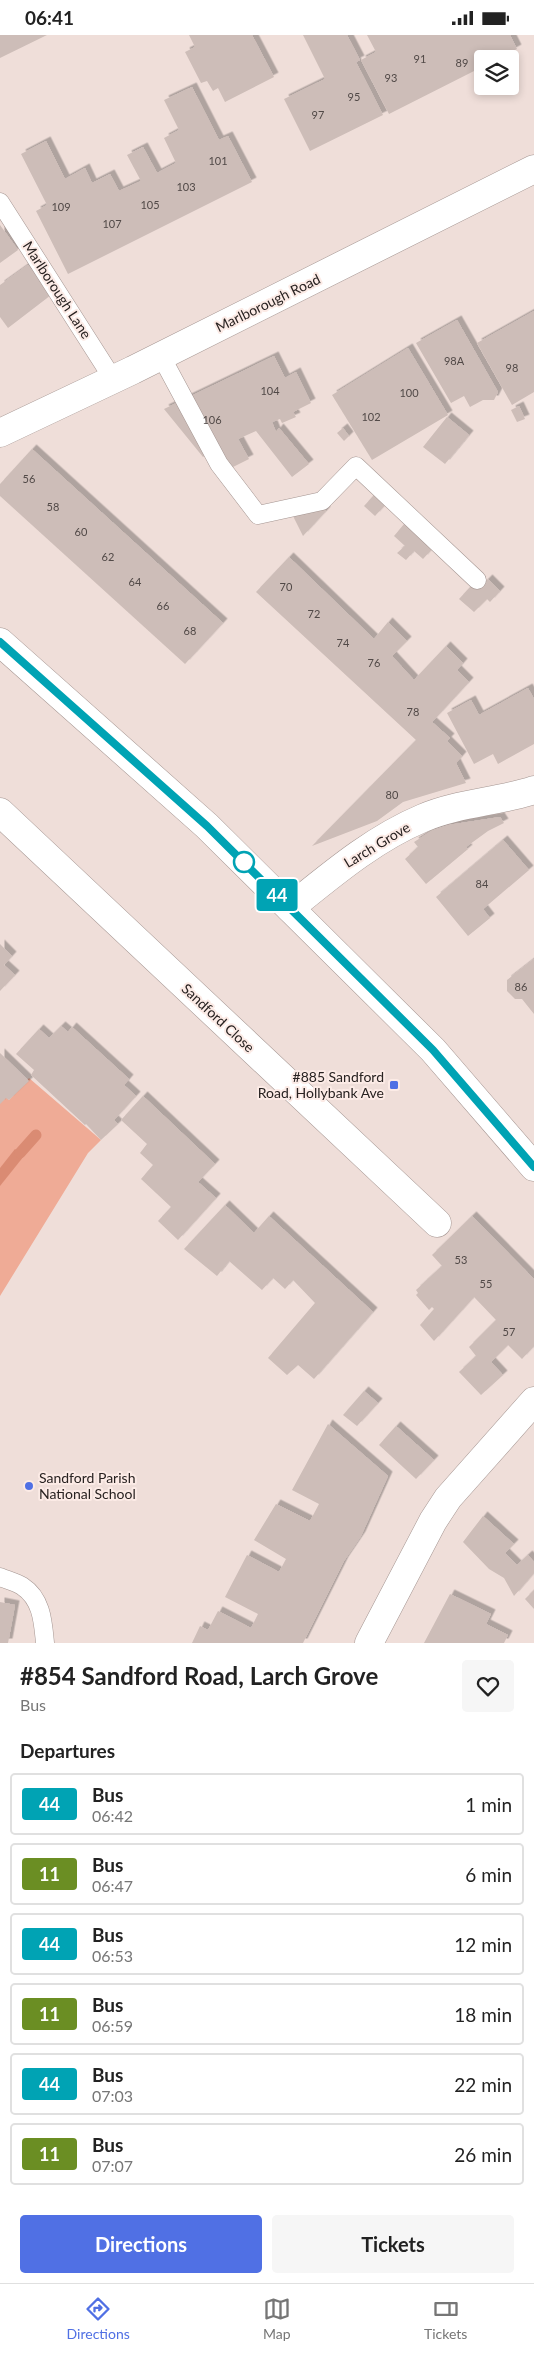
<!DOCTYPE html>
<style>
:root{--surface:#fff;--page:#f6f6f6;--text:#222;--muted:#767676;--line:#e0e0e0;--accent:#5070e4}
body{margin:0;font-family:Lato,sans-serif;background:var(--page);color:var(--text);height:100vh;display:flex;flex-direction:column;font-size:19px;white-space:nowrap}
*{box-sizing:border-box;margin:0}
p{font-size:16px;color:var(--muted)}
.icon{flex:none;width:28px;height:28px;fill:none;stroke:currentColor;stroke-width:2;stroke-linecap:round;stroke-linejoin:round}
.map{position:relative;height:1608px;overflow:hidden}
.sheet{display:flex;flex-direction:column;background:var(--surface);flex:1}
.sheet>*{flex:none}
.badge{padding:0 10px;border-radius:4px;font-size:18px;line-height:32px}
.tools{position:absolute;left:474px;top:15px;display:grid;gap:10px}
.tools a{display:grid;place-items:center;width:45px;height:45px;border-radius:5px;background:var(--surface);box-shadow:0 2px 8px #0003;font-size:25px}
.map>.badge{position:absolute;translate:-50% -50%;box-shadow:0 0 0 2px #fff}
h2{padding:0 20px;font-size:19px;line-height:45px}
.round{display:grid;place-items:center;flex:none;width:52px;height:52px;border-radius:5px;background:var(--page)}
.head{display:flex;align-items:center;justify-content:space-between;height:85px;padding:0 20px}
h1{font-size:24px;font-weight:700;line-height:38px}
.primary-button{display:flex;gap:10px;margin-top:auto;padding:10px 20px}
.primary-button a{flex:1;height:58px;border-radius:5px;background:var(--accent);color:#fff;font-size:20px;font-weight:700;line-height:58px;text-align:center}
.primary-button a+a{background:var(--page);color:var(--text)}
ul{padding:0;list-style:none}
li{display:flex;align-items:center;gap:15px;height:62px;margin:0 10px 8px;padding:0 10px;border:2px solid var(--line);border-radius:5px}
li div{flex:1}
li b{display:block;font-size:19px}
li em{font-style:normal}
li .badge{min-width:55px;font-weight:700;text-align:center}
.status{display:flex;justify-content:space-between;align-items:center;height:35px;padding:0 25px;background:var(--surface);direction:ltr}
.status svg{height:14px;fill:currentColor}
.tab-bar{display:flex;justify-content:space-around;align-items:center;height:70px;border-top:1px solid var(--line);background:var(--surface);font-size:14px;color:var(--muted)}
.tab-bar a{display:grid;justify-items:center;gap:2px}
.tab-bar .selected{color:var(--accent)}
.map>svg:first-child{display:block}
.green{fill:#efab96}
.water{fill:#da8b73}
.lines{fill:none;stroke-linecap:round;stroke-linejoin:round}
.stream{stroke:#da8b73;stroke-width:11}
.building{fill:#cdbdb8;filter:url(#shadow)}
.lane-casing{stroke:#a49591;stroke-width:19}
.street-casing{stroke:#a49591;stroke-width:29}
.secondary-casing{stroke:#a49591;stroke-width:29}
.lane{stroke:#fff;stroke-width:18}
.street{stroke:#fff;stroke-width:28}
.secondary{stroke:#fff;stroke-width:28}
.line-casing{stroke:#fff;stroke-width:11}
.line{stroke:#00a3b4;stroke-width:8}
.stop-dot{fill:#fff;stroke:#00a3b4;stroke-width:2.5}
.poi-dot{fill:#5070e4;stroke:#fcebe6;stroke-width:2}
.labels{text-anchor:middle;stroke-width:4;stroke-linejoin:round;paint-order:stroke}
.number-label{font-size:11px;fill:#514947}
.street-label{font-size:14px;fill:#282221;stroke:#fcebe6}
.poi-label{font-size:14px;fill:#282221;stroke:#fcebe6;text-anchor:end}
</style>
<div class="status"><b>06:41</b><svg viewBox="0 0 49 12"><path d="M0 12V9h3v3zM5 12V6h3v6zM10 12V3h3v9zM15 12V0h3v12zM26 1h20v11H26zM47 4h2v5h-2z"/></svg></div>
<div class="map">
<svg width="534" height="1608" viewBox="0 0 534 1608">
<defs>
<filter id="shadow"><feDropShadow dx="4.5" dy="-4.5" stdDeviation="0" flood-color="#0004"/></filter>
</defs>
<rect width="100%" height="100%" fill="#efded9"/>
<polygon class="green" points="29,1043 101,1105 88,1118 0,1261 0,1057 9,1065"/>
<polygon class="water" points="15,1114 24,1121 0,1151 0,1133"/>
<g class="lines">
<polyline class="stream" points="20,1118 36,1100"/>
</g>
<g class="building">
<polygon points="0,0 47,0 0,23"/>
<polygon points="189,0 252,0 274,42 225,67 218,53 213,56 207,46 201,48 185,17 195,12"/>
<polygon points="303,0 347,0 360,25 356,27 383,80 310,116 284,64 325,44"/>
<polygon points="367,0 510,0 517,14 498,24 482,24 482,32 389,79 361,25 376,17"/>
<polygon points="192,52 219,105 228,101 252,147 68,239 36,176 47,170 21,119 46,106 65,144 85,133 92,148 110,139 119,156 141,146 127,120 143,112 157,138 176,128 164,103 179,95 164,65"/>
<polygon points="0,190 18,215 0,228"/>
<polygon points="28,230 51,260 8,293 0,282 0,250"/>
<polygon points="534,276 534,357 512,370 477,308"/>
<polygon points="457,285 498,357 494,365 483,365 470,372 464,361 451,368 416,308"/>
<polygon points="408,313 448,380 372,425 332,360"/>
<polygon points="274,321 285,343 296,337 311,368 293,377 296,382 282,388 280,384 272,387 276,397 279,393 309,429 292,442 256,396 238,404 249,424 231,433 216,414 203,422 164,374"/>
<polygon points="519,371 525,384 517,387 511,375"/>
<polygon points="447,382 469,400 445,429 423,412"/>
<polygon points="343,393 349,401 344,406 337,398"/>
<polygon points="32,414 223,588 185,629 0,461 0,449"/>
<polygon points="374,460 386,469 375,481 364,471"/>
<polygon points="325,473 326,476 303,501 293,481"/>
<polygon points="405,488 433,513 423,524 414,516 406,525 397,518 405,511 394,501"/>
<polygon points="289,522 374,604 388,587 407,606 392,621 414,645 446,611 463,628 457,635 469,647 432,687 450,703 447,706 462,721 456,728 466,748 403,767 377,786 312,811 416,705 256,557"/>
<polygon points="488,544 500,556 490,567 487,564 474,577 459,564 472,550 477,555"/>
<polygon points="528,653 534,664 534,709 498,729 493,719 474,729 447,678 471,665 479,680"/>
<polygon points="500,782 504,788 488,796 466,812 468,814 426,849 405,824 418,812 414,807 433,795 448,790"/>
<polygon points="503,805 529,835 483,874 490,883 468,901 436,862"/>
<polygon points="0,909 12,921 4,930 15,940 0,956"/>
<polygon points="534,924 534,979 522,964 515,964 507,956 507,945"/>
<polygon points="61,991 68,997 72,992 129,1044 124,1050 136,1061 114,1085 118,1089 101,1105 86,1089 85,1090 31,1040 34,1035 16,1019 39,994 49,1003"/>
<polygon points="0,1018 29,1046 9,1065 6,1063 0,1069"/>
<polygon points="143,1061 215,1129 198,1147 216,1163 178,1205 158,1186 171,1172 141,1144 153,1130 140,1118 147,1109 121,1085"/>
<polygon points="225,1170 254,1198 269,1181 373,1277 314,1344 298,1330 287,1340 268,1323 315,1268 293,1245 285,1254 273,1243 262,1255 229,1226 217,1241 184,1214"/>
<polygon points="472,1181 534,1244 534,1311 522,1324 508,1310 491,1327 503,1340 481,1360 459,1337 476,1321 469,1312 496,1285 474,1262 434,1306 420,1290 434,1274 432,1272 429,1275 416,1260 418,1258 416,1255 442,1231 432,1220"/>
<polygon points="364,1356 378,1368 357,1391 343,1380"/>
<polygon points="328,1389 388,1441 361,1501 344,1526 303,1608 192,1608 200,1591 208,1595 218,1576 251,1593 258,1579 225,1562 247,1520 279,1537 286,1524 254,1505 276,1469 310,1486 319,1469 292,1455"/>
<polygon points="396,1391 434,1425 416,1444 379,1410"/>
<polygon points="483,1481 514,1509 505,1518 517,1530 528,1520 534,1527 534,1538 514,1561 504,1543 489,1534 463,1507"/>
<polygon points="534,1555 534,1574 525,1564"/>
<polygon points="450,1559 491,1579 486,1589 508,1600 504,1608 424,1608"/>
<polygon points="0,1567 15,1570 8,1608 0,1608"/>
</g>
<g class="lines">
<g class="lane-casing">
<g id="lane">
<polyline points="0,167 113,344"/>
<polyline points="161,321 219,429 258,480 322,466 356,431 477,545"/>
<path d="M0 1542C7 1545 16 1547 22 1551 42 1564 43 1587 45 1608"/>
</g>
</g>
<g class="street-casing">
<g id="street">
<polyline points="0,777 437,1188"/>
<path d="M290 873C331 840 373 804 423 783 458 768 498 767 534 755"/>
<polyline points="369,1608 433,1486 448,1463 534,1366"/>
</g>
</g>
<g class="secondary-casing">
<g id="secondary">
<polyline points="0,398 133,335 534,134"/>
<polyline points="0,607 207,791 433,1015 534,1132"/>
</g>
</g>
<use href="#lane" class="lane"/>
<use href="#street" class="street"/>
<use href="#secondary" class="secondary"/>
</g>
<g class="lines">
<g class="line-casing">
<polyline id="line" points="0,607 207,791 433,1015 534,1132"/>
</g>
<use href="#line" class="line"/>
</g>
<circle class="stop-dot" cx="244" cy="827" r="10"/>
<g class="poi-dot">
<rect x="389" y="1045" width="10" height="10" rx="2.5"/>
<circle cx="29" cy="1451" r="5"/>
</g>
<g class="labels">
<g class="number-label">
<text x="420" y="28">91</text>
<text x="462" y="32">89</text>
<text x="391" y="47">93</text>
<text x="354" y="66">95</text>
<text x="318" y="84">97</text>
<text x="218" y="130">101</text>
<text x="186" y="156">103</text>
<text x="150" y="174">105</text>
<text x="61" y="176">109</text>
<text x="112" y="193">107</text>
<text x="454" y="330">98A</text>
<text x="512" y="337">98</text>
<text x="270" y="360">104</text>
<text x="409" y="362">100</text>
<text x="371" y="386">102</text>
<text x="212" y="389">106</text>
<text x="29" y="448">56</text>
<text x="53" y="476">58</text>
<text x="81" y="501">60</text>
<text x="108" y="526">62</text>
<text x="135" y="551">64</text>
<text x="286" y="556">70</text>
<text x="163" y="575">66</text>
<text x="314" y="583">72</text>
<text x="190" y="600">68</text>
<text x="343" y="612">74</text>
<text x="374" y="632">76</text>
<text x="413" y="681">78</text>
<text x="392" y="764">80</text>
<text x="482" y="853">84</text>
<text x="521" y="956">86</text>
<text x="461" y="1229">53</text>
<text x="486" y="1253">55</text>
<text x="509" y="1301">57</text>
</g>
<g class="street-label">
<text transform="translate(57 255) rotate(57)" y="5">Marlborough Lane</text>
<text transform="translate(268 268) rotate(-26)" y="5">Marlborough Road</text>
<text transform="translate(377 810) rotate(-31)" y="5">Larch Grove</text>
<text transform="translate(218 983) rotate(43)" y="5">Sandford Close</text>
</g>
<g class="poi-label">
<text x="384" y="1047">#885 Sandford<tspan x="384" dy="16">Road, Hollybank Ave</tspan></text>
<text x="39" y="1448" text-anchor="start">Sandford Parish<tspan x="39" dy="16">National School</tspan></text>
</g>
</g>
</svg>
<div class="tools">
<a><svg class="icon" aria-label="layers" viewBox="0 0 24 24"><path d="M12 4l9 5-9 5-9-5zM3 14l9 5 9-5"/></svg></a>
</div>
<b class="badge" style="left:277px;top:860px;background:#00a3b4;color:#fff">44</b>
</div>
<section class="sheet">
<div class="head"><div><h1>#854 Sandford Road, Larch Grove</h1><p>Bus</p></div><a class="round"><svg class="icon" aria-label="heart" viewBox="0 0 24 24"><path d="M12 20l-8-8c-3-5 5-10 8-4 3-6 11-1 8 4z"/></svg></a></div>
<h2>Departures</h2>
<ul>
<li><span class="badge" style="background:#00a3b4;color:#fff">44</span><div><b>Bus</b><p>06:42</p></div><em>1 min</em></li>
<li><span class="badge" style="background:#6b8e23;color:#fff">11</span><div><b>Bus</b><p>06:47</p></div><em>6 min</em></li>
<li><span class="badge" style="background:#00a3b4;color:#fff">44</span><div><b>Bus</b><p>06:53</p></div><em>12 min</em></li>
<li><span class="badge" style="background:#6b8e23;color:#fff">11</span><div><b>Bus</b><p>06:59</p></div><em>18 min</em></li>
<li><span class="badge" style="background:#00a3b4;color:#fff">44</span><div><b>Bus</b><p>07:03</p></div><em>22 min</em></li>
<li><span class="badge" style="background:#6b8e23;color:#fff">11</span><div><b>Bus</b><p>07:07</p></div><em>26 min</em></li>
</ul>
<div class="primary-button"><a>Directions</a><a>Tickets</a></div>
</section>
<nav class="tab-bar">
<a class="selected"><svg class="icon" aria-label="directions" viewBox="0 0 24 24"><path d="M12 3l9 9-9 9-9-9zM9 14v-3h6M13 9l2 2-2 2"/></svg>Directions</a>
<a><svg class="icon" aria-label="map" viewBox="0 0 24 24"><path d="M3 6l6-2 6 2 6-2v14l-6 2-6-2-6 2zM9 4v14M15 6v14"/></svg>Map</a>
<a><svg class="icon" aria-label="tickets" viewBox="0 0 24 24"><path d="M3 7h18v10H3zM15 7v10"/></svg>Tickets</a>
</nav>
